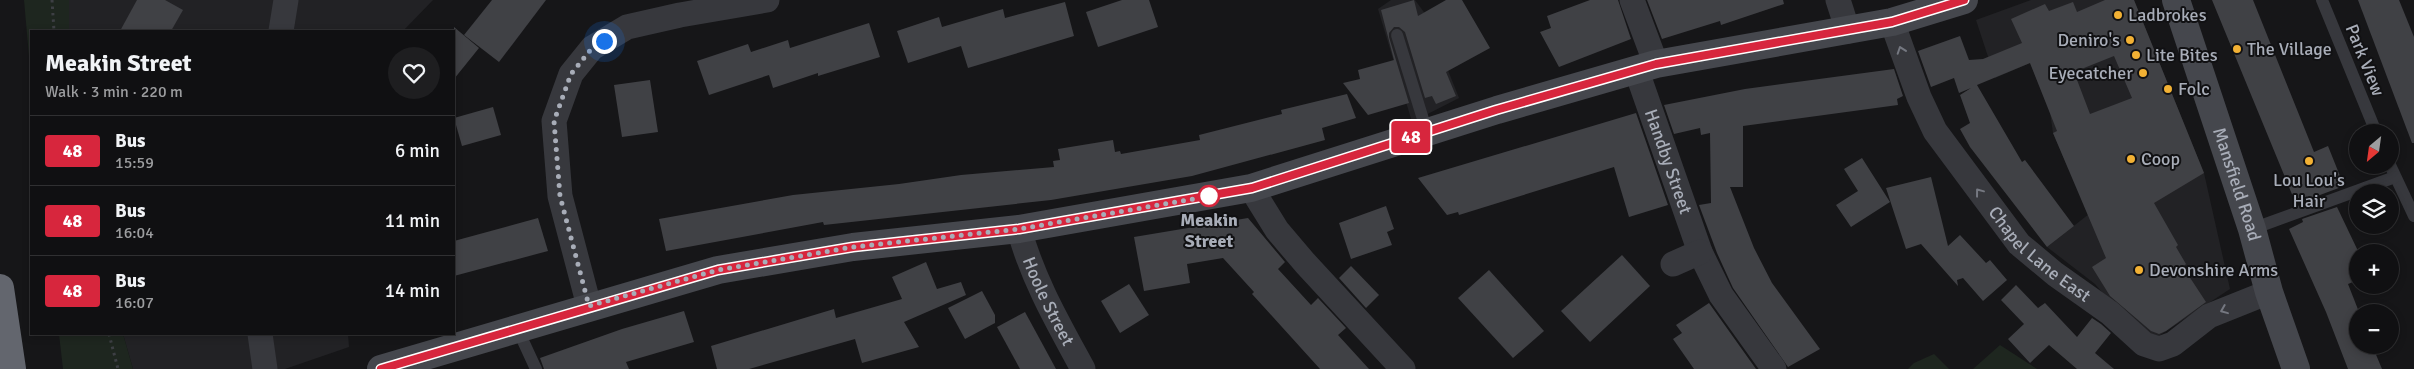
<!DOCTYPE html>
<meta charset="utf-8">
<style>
:root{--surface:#101012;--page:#1e1e20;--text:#f1f3f6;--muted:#9c9d9f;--line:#303032}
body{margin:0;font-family:Signika,sans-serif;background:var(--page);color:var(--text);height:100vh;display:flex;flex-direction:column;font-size:19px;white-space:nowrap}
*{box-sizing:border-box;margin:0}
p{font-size:16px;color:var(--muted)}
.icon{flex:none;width:28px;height:28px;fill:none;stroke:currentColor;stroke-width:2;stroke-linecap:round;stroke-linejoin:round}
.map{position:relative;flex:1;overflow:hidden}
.details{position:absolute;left:30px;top:30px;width:425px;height:305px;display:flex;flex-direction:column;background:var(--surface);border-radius:0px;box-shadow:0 2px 8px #0003,0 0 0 1px var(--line)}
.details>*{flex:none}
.badge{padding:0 10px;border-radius:4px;font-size:18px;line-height:32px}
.needle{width:32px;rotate:209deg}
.fabs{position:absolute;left:2349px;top:124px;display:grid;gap:10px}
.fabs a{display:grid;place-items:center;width:50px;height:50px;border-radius:50%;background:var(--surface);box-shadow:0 2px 8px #0003,0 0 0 1px var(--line);font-size:25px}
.you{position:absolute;width:25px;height:25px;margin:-12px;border:4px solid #fff;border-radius:50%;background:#1a73e8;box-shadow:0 0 0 8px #1a73e833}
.map>.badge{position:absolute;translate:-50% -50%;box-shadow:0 0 0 2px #fff}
.round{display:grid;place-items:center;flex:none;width:52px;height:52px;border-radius:26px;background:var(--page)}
.head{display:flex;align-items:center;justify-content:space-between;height:85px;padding:0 15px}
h1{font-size:24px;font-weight:700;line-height:38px}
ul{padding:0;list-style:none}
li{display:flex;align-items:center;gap:15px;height:70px;padding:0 15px;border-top:1px solid var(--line)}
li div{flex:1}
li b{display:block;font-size:19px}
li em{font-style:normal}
li .badge{min-width:55px;font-weight:700;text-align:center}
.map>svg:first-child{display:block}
.built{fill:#222225}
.green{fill:#1e261f}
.building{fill:#404145;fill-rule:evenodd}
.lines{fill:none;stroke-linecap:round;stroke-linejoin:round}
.path{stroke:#3d3f44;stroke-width:3;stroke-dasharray:2.5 4;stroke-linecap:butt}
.lane{stroke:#37383d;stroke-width:12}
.street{stroke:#37383d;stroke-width:25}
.secondary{stroke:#45474d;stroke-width:28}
.highway{stroke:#63666e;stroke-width:28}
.oneway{stroke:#757881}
.line-casing{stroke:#fff;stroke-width:11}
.line{stroke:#d7263d;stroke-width:8}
.walk{stroke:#a8adb8;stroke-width:5;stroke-dasharray:0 9}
.poi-dot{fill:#f2b134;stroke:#111113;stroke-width:2}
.stop-dot{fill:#fff;stroke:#d7263d;stroke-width:2.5}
.labels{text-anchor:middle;stroke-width:4;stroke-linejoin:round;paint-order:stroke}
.poi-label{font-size:18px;fill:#a8adb8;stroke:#111113;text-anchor:start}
.street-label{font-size:18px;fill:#a8adb8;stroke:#111113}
.stop-label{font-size:18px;font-weight:bold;fill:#a8adb8;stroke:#111113}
</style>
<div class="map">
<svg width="2414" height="369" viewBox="0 0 2414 369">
<rect width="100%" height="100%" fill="#161618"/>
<g class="built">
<polygon points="69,0 433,0 403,31 69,31"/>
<polygon points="1391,0 1415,0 1426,15 1459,98 1412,122 1378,9"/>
<polygon points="2031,0 2134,0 2204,173 2230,289 2151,341 2111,303 2095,284 2047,247 2094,210 2068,168 2053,133 2050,112 2030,63 1995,78 1976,20"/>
<polygon points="123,334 348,334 349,347 285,369 133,369"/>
</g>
<g class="green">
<polygon points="24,0 69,0 69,31 31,31 31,79"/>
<polygon points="59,334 123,334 133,369 63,369"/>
<polygon points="2000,345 2037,369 1973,369"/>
<polygon points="1934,354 1949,369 1908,369 1914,363"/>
</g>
<g class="building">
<polygon points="137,0 165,0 183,10 171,31 120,31"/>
<polygon points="492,0 546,0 499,62 464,35"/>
<polygon points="1122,0 1149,0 1158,27 1098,47 1086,12"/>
<polygon points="1414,0 1418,16 1446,0 1462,0 1490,48 1446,72 1456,96 1436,104 1432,96 1425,98 1405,32 1399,27 1394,27 1389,33 1389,37 1409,103 1368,115 1343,83 1360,79 1358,70 1394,60 1381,10"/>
<polygon points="1590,0 1618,0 1631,39 1559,67 1540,32 1551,28 1547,16"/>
<polygon points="1647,0 1783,0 1784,4 1721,25 1720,21 1662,39"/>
<path d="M2105 0H2134L2204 173 2154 203 2178 245 2176 247 2186 264 2183 267 2206 302 2166 331 2159 334 2151 331 2110 296 2092 267 2106 258 2053 133 2057 131 2030 63 1977 85 2022 162 2025 160 2074 226 2047 247 1970 147 1960 129 1970 123 1960 95 1971 88 1959 93 1954 78 1931 87 1918 51 1960 36 1969 60 1983 59 2022 43 2011 19 2045 4 2049 11 2073 2 2077 12ZM2114 56 2132 98 2090 114 2074 72Z"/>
<polygon points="2212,0 2253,0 2314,152 2328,146 2344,186 2296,204"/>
<polygon points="2358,0 2399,0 2414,37 2414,143 2412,143"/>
<polygon points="1065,2 1074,36 968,68 961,46 908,63 897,31 939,17 942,27 1003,9 1005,18"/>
<polygon points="869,23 880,57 818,76 818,73 773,88 769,75 709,95 697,61 748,44 751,52 788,40 790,48"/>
<polygon points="454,27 479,48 454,79"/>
<polygon points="1894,69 1903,96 1897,99 1898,105 1743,126 1743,187 1730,187 1754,248 1772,283 1820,349 1788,367 1733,288 1717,253 1699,205 1711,203 1710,133 1701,135 1700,128 1674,134 1664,105 1745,89"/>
<polygon points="650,80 658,132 622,137 614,85"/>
<polygon points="1347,94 1356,118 1322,128 1325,140 1192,176 1051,200 824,225 823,222 666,251 659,219 793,195 899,184 961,175 1054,167 1053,161 1060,160 1058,149 1113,140 1115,152 1120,151 1121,154 1200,140 1199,135 1282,114 1281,110"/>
<polygon points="493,107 501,135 462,146 454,118"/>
<polygon points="1636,113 1668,205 1629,217 1614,167 1459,215 1458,212 1447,215 1418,178"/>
<polygon points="1862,158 1890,202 1851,227 1836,205 1858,191 1844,169"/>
<polygon points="1931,177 1948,246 1960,235 1986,263 1990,260 2007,280 1983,301 1963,278 1957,280 1958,286 1921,244 1906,249 1886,188"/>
<polygon points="1386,206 1394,229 1387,232 1392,245 1351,259 1339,223"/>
<polygon points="2337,207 2358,251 2358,280 2348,284 2359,312 2358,312 2358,345 2372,345 2382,369 2348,369 2326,312 2289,229 2303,222 2302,219"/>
<polygon points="538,218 548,251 454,276 454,241"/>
<polygon points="1248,218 1285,262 1278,269 1311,305 1318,298 1346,328 1338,335 1369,369 1320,369 1252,294 1254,292 1223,258 1187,264 1190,283 1144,291 1134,237"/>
<polygon points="1622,255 1650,286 1590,342 1561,311"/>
<polygon points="926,262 937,289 961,282 966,295 904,322 919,347 862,363 855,339 749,369 717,369 711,346 834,309 836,318 902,299 892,277"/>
<polygon points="1351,266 1379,295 1366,308 1339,278"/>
<polygon points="1489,270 1544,331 1513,358 1458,298"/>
<polygon points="1129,284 1149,315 1120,333 1101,301"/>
<polygon points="2016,285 2038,308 2045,303 2077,337 2092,318 2101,324 2111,333 2095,353 2114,369 2077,369 2049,345 2030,363 2008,339 2024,324 2001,300"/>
<polygon points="982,291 995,315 995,323 965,339 948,308"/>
<polygon points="1709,303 1756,369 1694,369 1673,339 1682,333 1676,325"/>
<polygon points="684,311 694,342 626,362 629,369 544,369 540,358 622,329"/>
<polygon points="1025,312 1043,345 1056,369 1020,369 997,327"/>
</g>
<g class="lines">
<g class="path">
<polyline points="52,0 54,31"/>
<polyline points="109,334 118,369"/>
</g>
<g class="lane">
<polyline points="2322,0 2376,132"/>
<polyline points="1397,35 1427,132"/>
<polyline points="2390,165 2414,216"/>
<polyline points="2252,229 2395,177"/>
<polyline points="518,330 536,369"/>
</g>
<g class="street">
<polyline points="1632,0 1656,64"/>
<polyline points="1838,0 1848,31"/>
<path id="s1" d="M1892 22 1919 97 1935 131 2019 244 2055 274 2110 313 2144 344 2159 349 2173 344 2209 316 2269 292"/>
<polyline points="281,31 286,0"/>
<path id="s2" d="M1636 69 1700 252 1721 295 1774 369"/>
<polyline points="1251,188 1277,230 1305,263 1403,369"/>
<path id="s3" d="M1019 229C1033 280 1058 323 1083 369"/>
<polyline points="1673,264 1700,252"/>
<polyline points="589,306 560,196 554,121 571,74 592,48 627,27 680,15 767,0"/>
<polyline points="260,334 265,369"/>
</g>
<g class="secondary">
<path id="s4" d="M2176 0 2252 229 2269 292 2296 369"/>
<polyline points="381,369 718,270 853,247 1019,229 1251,188 1497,110 1656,64 1892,22 1964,0"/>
</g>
<polyline class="highway" points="0,288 12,369"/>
</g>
<defs><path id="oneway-chevron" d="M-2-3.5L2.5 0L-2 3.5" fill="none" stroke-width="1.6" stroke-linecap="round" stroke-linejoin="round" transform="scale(1.25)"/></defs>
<g class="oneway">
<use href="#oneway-chevron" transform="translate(1901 50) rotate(-109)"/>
<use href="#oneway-chevron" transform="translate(1979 192) rotate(-127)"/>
<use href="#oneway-chevron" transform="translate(2224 310) rotate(158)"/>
</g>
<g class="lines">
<g class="line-casing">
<polyline id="line" points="381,369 718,270 853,247 1019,229 1252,188 1496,110 1656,64 1892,22 1964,0"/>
</g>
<use href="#line" class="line"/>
<polyline class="walk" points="604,41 592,48 571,74 554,121 560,196 589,306 718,270 853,247 1019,229 1217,195 1209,196"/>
</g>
<g class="poi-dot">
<circle cx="2118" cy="15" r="5"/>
<circle cx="2130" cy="40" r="5"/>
<circle cx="2237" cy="49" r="5"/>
<circle cx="2136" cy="55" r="5"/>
<circle cx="2143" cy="73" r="5"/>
<circle cx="2168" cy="89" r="5"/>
<circle cx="2131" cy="159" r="5"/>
<circle cx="2309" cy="161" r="5"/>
<circle cx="2139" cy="270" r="5"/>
</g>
<circle class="stop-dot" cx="1209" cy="196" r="10"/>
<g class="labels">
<g class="poi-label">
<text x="2128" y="21">Ladbrokes</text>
<text x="2120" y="46" text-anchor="end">Deniro's</text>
<text x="2247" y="55">The Village</text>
<text x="2146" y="61">Lite Bites</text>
<text x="2133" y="79" text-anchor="end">Eyecatcher</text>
<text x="2178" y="95">Folc</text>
<text x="2141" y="165">Coop</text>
<text x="2309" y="186" text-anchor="middle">Lou Lou's<tspan x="2309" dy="21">Hair</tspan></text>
<text x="2149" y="276">Devonshire Arms</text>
</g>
<g class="street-label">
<text transform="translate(2365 60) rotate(68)" y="6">Park View</text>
<text dy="6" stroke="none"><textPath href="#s2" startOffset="98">Handby Street</textPath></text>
<text dy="6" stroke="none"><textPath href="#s4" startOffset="194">Mansfield Road</textPath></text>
<text dy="6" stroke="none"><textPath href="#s1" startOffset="280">Chapel Lane East</textPath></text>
<text dy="6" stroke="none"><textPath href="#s3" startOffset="78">Hoole Street</textPath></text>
</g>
<g class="stop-label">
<text x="1209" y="226">Meakin<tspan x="1209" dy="21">Street</tspan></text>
</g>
</g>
</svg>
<div class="fabs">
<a><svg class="needle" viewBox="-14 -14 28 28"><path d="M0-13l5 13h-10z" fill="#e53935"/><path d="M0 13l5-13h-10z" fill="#9c9d9f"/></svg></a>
<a><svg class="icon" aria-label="layers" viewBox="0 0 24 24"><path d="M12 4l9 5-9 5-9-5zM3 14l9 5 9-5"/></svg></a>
<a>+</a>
<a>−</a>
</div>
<div class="you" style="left:604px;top:41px"></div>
<b class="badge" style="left:1411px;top:137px;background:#d7263d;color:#fff">48</b>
<section class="details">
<div class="head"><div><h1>Meakin Street</h1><p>Walk · 3 min · 220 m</p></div><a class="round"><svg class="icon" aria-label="heart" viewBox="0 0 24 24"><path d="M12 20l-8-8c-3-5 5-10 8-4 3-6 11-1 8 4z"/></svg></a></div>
<ul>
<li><span class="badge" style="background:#d7263d;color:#fff">48</span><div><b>Bus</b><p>15:59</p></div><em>6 min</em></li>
<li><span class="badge" style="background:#d7263d;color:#fff">48</span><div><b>Bus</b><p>16:04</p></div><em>11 min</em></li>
<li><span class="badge" style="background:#d7263d;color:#fff">48</span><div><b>Bus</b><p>16:07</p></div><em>14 min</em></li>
</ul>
</section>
</div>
